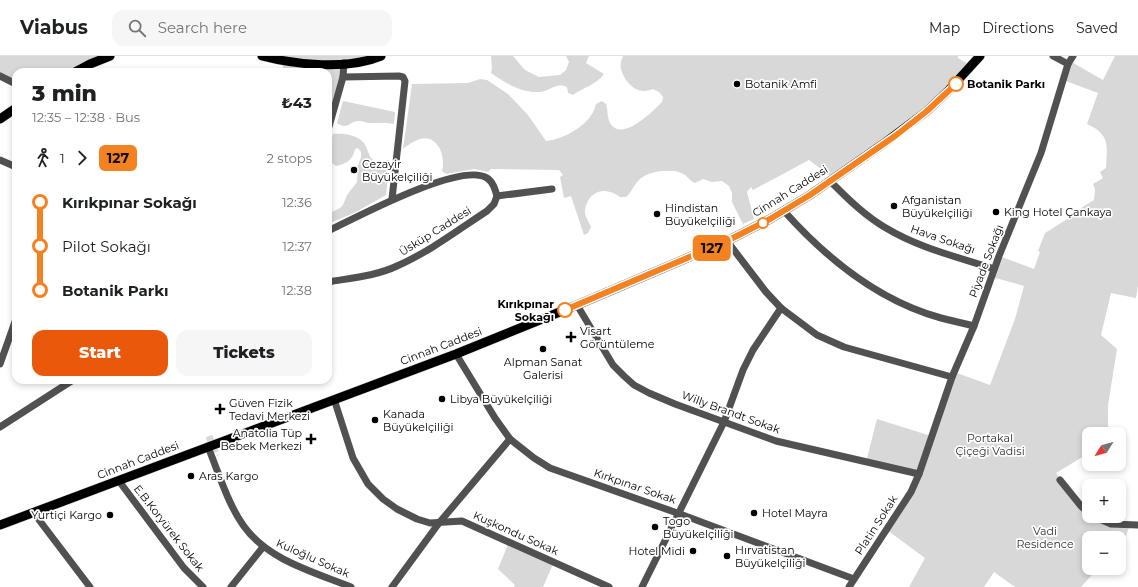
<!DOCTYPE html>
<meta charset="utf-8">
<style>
:root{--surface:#fff;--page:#f6f6f6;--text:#202124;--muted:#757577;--line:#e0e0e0;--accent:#ea580c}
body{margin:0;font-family:Montserrat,sans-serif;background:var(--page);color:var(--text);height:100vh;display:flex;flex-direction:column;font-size:15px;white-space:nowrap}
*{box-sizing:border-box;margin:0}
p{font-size:13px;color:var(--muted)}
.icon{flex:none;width:22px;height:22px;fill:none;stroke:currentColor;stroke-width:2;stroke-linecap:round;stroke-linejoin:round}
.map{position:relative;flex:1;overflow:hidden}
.side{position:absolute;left:12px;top:12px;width:320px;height:316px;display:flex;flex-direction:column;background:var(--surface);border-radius:12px;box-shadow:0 2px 6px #0003}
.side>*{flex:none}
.badge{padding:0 8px;border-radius:6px;font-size:14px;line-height:26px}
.needle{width:26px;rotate:233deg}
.buttons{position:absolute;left:1082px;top:371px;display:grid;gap:8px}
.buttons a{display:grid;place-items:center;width:44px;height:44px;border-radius:8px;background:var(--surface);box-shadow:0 2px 6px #0003;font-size:20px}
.map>.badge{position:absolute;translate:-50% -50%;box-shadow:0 0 0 2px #fff}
.legs{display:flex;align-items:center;gap:6px;height:44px;padding:0 20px;font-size:13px}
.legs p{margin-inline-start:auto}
.head{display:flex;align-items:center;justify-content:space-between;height:68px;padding:0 20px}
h1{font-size:22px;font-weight:800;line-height:30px}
.action{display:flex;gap:8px;margin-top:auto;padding:8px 20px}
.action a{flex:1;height:46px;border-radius:12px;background:var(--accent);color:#fff;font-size:16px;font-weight:800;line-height:46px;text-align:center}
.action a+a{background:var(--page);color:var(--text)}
ul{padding:0 20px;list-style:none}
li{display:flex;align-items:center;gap:14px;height:44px;font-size:15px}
li i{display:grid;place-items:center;width:6px;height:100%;margin:0 5px;background:currentColor}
li i::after{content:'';width:10px;height:10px;margin:-5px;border:3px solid;border-radius:50%;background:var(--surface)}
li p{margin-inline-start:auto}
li:first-child i{background:linear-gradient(#0000 50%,currentColor 0)}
li:last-child i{background:linear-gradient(currentColor 50%,#0000 0)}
header{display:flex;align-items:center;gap:24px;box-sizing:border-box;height:56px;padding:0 20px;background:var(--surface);border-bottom:1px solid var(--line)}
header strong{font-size:19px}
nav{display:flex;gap:22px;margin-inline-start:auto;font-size:14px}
.search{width:280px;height:36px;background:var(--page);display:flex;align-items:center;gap:10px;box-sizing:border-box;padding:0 14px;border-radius:12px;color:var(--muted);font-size:15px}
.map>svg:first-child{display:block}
.green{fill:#d8d8d8}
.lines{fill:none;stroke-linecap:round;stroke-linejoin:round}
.minor-tunnel{stroke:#d9d9d9;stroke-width:7;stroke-dasharray:7 3.5;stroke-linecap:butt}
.major-casing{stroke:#dbdbdb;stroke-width:10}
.minor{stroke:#515151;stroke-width:7}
.major{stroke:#000;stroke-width:9}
.line-1-casing{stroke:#fff;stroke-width:9}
.line-1{stroke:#f58220;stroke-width:6}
.poi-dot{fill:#000;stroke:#fff;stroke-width:1.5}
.stop-1-dot{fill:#fff;stroke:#f58220;stroke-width:2}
.labels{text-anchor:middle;stroke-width:3.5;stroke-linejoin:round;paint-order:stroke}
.poi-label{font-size:11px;fill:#000;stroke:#fff;text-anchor:start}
.stop-label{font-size:11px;font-weight:bold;fill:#000;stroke:#fff;text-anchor:start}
.street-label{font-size:11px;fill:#000;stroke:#fff}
.park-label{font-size:11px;fill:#2f2f2f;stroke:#fff}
</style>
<header>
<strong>Viabus</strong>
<div class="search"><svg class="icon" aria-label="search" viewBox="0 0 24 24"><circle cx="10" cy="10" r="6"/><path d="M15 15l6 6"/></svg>Search here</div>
<nav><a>Map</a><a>Directions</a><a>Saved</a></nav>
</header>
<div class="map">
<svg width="1138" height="531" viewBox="0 0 1138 531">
<rect width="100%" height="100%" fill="#fff"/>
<g class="green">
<polygon points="0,0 110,0 75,16 16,16 16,28 0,20"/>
<polygon points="262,0 381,0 344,7 328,74 328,16 282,16 284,5"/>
<path d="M491 0H513L525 14 539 21 560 19 566 14 569 6 566 0H589L586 7 604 18C596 29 584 31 573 39L568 37 567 31C556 26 550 35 540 36 520 37 506 27 491 17L492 12Z"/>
<path d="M623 0H958V2L972 10 947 36 834 123 809 104 753 134 751 131 747 136 754 163 743 168 732 146V137L729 130 722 125 712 126 703 123 695 127C690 125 689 122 685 119 675 111 648 115 640 123 634 128 632 136 626 141H620C606 130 588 134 585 154 584 159 589 166 591 171L588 177 584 179 571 140 564 142 560 121 563 119 559 114 491 113 488 116 474 113 446 118 442 115C444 108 443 100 440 93 430 75 416 83 403 93L412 28 468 27 480 23 487 24 508 38 528 59 546 85C565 83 592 68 596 48L602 45 606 48C608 54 607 61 610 67 622 87 653 55 662 46L663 41 659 36 653 33C650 34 646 35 643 35 633 35 623 22 621 13 620 9 621 4 623 0Z"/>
<path d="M1115 0H1138V230L1136 242 1111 237 1101 279 1117 293 1108 349V378H1089V397L1056 417 1089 460 1130 469 1126 480 1119 488V482H1089V512H1098L1081 531H1015L994 516 984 531H909L925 502 887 474 919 418 866 406 877 363 931 380 954 316 990 329 1015 263 1024 230 992 221 999 200 1034 213 1040 196 1038 195 1045 177 1077 157 1076 155 1094 144 1095 133 1093 128 1103 122 1100 116 1106 112C1107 90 1111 79 1087 68L1098 37 1063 24 1070 5 1103 24Z"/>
<path d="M343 45 395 56 394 68C385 66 378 67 369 67 366 67 363 65 360 65 350 64 348 75 337 67Z"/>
<path d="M333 78C343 77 357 79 363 86 369 93 368 104 378 106 382 106 387 104 390 104L386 139 356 156 328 168V158L340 152 343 149 347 139 357 126 358 110 361 101V96L358 92 355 93C353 104 346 108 336 110L332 107 329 93Z"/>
<polygon points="509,486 554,506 543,531 514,531 515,529 498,513"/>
</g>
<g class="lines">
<polyline class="minor-tunnel" points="209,380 217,400"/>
<g class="major-casing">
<g id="major">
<path d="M262 0C296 9 348 14 381 0"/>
<polyline points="75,16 90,8 110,0"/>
<polyline points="0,63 16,52"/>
<polyline points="0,469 456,298 577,249 727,185 770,163 810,139 883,88 927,55 947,36 980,0"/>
</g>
</g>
<g class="minor">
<polyline points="1053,0 1068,8"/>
<polyline points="0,20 16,28"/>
<polyline points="343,21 399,20 403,21 405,25 392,143"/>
<polyline points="328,74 343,21 344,7"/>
<polyline points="0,104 16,111"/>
<path d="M830 125C847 142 865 160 886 172 919 192 958 201 994 213"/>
<polyline points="497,140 552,133"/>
<path d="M784 155C826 202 879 245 941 262 952 265 963 267 974 270"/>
<path d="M328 175C355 162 461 105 487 122 493 126 495 133 497 140"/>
<polyline points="727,185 766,236 781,252 817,279 844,291 952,321"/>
<path d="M328 226C351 222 376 220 397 210 429 196 458 174 487 155L494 148 497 140"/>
<polyline points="577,249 613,309 624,320 634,329 649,337 675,348 776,385 919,418"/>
<polyline points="456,298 495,362 510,383 534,402 550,412 680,458 854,523"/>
<polyline points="0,308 16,263"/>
<polyline points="334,343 353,402 368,428 383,443 397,453 417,463 430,467 462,465 609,531"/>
<polyline points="0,371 73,324"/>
<path d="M208 391C218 415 228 448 243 469 267 504 314 516 351 531"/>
<polyline points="1060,424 1081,450 1089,457"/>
<polyline points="119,425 184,512 203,531"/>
<polyline points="33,456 90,531"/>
<polyline points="1093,460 1111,468 1138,469"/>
<polyline points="231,531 263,491"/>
<polyline points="392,531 439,467 510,383"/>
<polyline points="642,531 724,366 743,314 753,294 781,252"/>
<polyline points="849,531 911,436 919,418 952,321 974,270 999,200 1041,97 1068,8 1073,0"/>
</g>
<use href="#major" class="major"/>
</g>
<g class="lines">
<g class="line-1-casing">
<polyline id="line-1" points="565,254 727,185 770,163 810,139 895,80 927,55 956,28"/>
</g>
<use href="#line-1" class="line-1"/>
</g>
<g class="poi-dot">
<circle cx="737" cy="28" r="4"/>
<circle cx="354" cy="114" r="4"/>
<circle cx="894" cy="150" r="4"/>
<circle cx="996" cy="156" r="4"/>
<circle cx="657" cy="158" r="4"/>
<path d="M569 275h4v4h4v4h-4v4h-4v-4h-4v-4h4z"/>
<circle cx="543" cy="293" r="4"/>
<circle cx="442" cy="343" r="4"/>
<path d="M218 347h4v4h4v4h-4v4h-4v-4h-4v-4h4z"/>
<circle cx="375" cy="364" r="4"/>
<path d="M309 377h4v4h4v4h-4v4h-4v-4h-4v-4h4z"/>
<circle cx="191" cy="420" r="4"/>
<circle cx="754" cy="457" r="4"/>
<circle cx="110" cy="459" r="4"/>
<circle cx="655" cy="471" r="4"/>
<circle cx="693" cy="495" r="4"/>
<circle cx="727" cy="500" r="4"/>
</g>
<g class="stop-1-dot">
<circle cx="956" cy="28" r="7"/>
<circle cx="763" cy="167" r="5"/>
<circle cx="565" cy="254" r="7"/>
</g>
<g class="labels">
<g class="poi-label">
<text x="745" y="32">Botanik Amfi</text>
<text x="362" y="112">Cezayir<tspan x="362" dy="13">Büyükelçiliği</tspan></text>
<text x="902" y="148">Afganistan<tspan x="902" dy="13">Büyükelçiliği</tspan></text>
<text x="665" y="156">Hindistan<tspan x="665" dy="13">Büyükelçiliği</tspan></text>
<text x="1004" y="160">King Hotel Çankaya</text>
<text x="580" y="279">Visart<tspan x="580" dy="13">Görüntüleme</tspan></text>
<text x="543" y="310" text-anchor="middle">Alpman Sanat<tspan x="543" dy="13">Galerisi</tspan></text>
<text x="450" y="347">Libya Büyükelçiliği</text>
<text x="229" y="351">Güven Fizik<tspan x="229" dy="13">Tedavi Merkezi</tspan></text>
<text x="383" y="362">Kanada<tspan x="383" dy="13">Büyükelçiliği</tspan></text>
<text x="302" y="381" text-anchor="end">Anatolia Tüp<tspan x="302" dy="13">Bebek Merkezi</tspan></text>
<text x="199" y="424">Aras Kargo</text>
<text x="762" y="461">Hotel Mayra</text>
<text x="102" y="463" text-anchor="end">Yurtiçi Kargo</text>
<text x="663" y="469">Togo<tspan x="663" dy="13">Büyükelçiliği</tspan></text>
<text x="735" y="498">Hırvatistan<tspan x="735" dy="13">Büyükelçiliği</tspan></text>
<text x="685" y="499" text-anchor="end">Hotel Midi</text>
</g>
<g class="stop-label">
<text x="967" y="32">Botanik Parkı</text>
<text x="554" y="252" text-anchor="end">Kırıkpınar<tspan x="554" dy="13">Sokağı</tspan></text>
</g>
<g class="street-label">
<text transform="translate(790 135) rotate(-32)" y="4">Cinnah Caddesi</text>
<text transform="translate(435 175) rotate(-32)" y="4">Üsküp Caddesi</text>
<text transform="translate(943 183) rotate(19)" y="4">Hava Sokağı</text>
<text transform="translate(986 205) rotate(-69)" y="4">Piyade Sokağı</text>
<text transform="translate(441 290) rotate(-21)" y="4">Cinnah Caddesi</text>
<text transform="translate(731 356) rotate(20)" y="4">Willy Brandt Sokak</text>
<text transform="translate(138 404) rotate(-21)" y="4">Cinnah Caddesi</text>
<text transform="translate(635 430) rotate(19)" y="4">Kırkpınar Sokak</text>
<text transform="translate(876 469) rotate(-57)" y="4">Platin Sokak</text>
<text transform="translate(169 472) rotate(52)" y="4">E.B.Koryürek Sokak</text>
<text transform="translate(516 477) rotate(24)" y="4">Kuşkondu Sokak</text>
<text transform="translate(313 502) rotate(24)" y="4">Kuloğlu Sokak</text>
</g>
<g class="park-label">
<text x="990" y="386">Portakal<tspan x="990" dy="13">Çiçeği Vadisi</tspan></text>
<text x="1045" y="479">Vadi<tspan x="1045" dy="13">Residence</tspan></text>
</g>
</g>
</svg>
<div class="buttons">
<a><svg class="needle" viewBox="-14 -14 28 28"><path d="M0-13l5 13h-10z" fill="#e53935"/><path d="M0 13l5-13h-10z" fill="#757577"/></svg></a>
<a>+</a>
<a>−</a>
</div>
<b class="badge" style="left:712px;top:192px;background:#f58220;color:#111">127</b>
<section class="side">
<div class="head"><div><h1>3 min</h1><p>12:35 – 12:38 · Bus</p></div><b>₺43</b></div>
<div class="legs"><svg class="icon" aria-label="walk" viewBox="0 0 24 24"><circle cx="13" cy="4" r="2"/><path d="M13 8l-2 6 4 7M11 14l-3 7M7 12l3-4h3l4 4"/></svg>1<svg class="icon" aria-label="forward" viewBox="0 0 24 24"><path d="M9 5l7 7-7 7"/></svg><b class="badge" style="background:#f58220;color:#111">127</b><p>2 stops</p></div>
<ul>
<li><i style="color:#f58220"></i><b>Kırıkpınar Sokağı</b><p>12:36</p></li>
<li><i style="color:#f58220"></i><span>Pilot Sokağı</span><p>12:37</p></li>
<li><i style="color:#f58220"></i><b>Botanik Parkı</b><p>12:38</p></li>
</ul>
<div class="action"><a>Start</a><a>Tickets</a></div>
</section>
</div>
